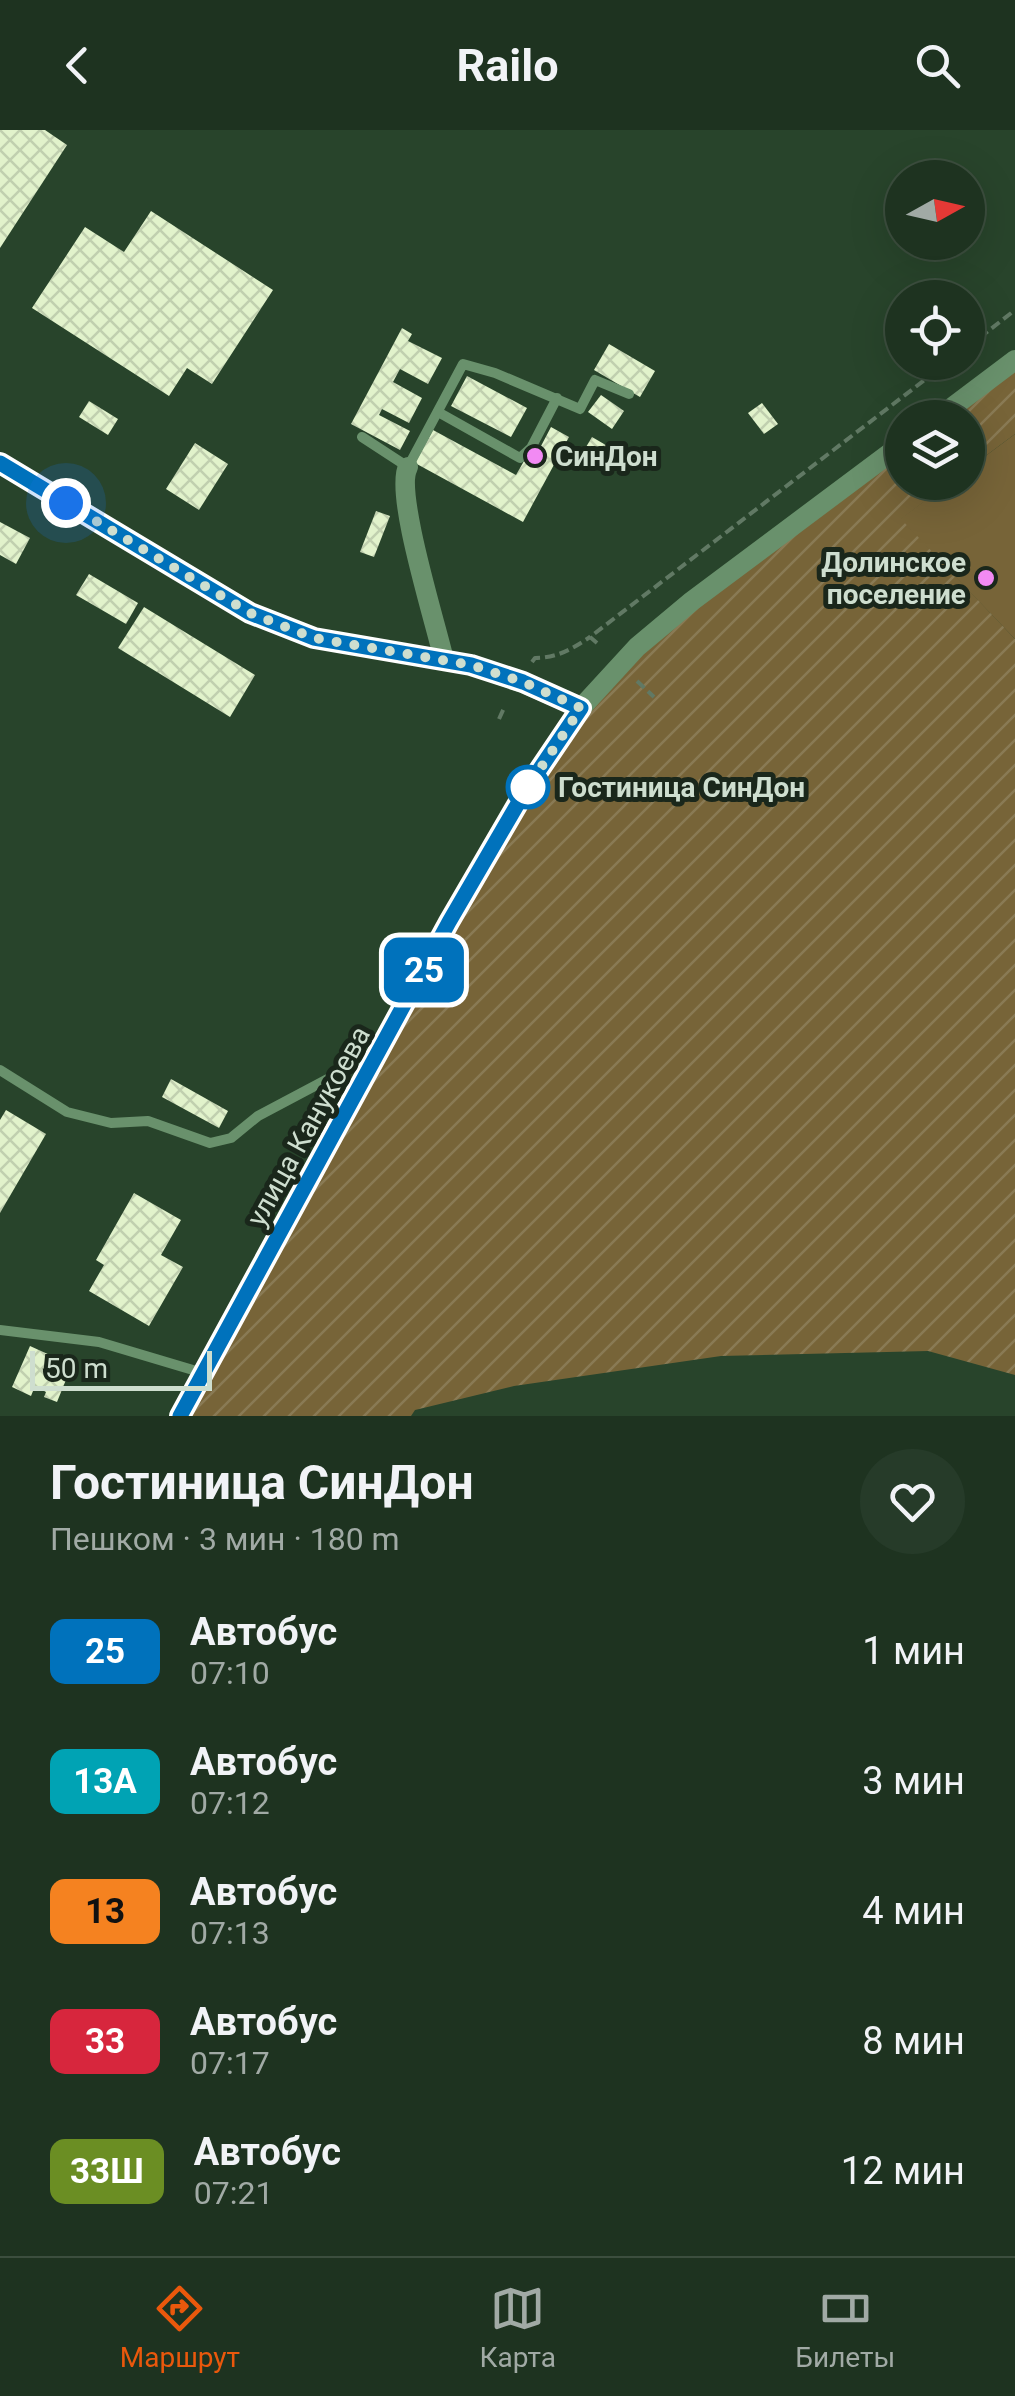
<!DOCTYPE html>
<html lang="ru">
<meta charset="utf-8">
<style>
:root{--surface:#1e3320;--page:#263b29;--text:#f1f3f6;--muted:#a1aaa5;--line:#3c4e3e;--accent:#ea580c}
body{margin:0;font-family:Roboto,sans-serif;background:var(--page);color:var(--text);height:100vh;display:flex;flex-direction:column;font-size:38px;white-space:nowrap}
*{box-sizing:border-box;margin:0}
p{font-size:32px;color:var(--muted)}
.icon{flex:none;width:55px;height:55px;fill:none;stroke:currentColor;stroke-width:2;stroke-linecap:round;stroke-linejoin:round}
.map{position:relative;height:1286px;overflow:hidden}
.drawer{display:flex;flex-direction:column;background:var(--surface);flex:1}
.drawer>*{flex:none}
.badge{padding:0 20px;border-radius:15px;font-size:35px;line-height:65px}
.needle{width:65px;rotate:82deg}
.buttons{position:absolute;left:885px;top:30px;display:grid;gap:20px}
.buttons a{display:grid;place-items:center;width:100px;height:100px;border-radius:50%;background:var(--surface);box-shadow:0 10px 40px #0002,0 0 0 2px var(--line);font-size:50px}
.scale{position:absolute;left:30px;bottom:25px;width:182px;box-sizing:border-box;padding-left:10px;border:5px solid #cedecf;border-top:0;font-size:28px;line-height:35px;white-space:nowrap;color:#cedecf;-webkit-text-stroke:8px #1a271b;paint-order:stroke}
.you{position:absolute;width:50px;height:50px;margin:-25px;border:8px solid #fff;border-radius:50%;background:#1a73e8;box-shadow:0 0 0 15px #1a73e833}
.map>.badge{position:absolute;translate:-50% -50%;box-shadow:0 0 0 5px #fff}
.round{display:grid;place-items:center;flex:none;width:105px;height:105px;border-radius:52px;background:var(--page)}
.summary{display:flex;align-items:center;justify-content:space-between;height:170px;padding:0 50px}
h1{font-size:48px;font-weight:700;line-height:75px}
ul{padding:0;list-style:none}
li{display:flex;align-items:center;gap:30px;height:130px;padding:0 50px}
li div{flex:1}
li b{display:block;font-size:38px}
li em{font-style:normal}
li .badge{min-width:110px;font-weight:700;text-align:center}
header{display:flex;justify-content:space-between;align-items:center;height:130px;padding:0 50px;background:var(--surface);font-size:45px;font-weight:700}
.tab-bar{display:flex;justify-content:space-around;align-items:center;height:140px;border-top:2px solid var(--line);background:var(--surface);font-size:28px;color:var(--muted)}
.tab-bar a{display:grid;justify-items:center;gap:5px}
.tab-bar .active{color:var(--accent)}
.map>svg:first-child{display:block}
.green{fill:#776438}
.garden{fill:url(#garden-furrows)}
.building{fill:url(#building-cross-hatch)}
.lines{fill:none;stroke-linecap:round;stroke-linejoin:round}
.path{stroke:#617964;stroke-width:4;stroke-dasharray:10 5;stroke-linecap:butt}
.service{stroke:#69916c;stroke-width:10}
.minor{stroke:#69916c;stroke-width:20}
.tertiary{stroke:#69916c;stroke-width:20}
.line-casing{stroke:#fff;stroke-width:22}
.line{stroke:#0072bc;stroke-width:15}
.walk{stroke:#cedecf;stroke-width:10;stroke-dasharray:0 18}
.poi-dot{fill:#f28af3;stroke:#1a271b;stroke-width:4}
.stop-dot{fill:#fff;stroke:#0072bc;stroke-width:5}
.labels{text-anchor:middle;stroke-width:10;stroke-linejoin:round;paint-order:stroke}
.poi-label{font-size:28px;font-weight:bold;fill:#cedecf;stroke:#1a271b;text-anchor:start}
.stop-label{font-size:28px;font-weight:bold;fill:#cedecf;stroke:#1a271b;text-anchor:start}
.street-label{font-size:28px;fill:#cedecf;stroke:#1a271b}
</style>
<header><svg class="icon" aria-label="back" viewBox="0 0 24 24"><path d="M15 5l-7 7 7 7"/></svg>Railo<svg class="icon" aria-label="search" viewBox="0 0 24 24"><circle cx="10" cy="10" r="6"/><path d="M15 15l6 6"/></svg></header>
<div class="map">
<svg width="1015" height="1286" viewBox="0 0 1015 1286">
<defs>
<pattern id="garden-furrows" width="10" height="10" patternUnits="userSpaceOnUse" patternTransform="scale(2.5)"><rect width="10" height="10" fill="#776438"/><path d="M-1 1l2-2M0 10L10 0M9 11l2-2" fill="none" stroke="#897a54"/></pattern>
<pattern id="building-cross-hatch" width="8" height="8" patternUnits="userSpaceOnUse" patternTransform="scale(2.5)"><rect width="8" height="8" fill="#e1f2cb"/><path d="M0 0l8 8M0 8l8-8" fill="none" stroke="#c0cfaf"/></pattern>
</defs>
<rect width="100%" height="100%" fill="#28442b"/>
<polygon class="green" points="1015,304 1015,509 900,389 949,353 968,352 968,339"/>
<g class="garden">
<polygon points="1015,230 1015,304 968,339 968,288 938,288"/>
<polygon points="902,314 902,352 949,353 901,389 1015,509 1015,1245 928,1221 721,1226 514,1256 415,1280 411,1286 180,1286 449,792 610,543"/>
</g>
<g class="building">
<polygon points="0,0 45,0 67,15 0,118"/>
<polygon points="151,81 273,160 212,254 187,238 169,266 32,178 85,97 124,122"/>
<polygon points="402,198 412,204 408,211 442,228 428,254 400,239 393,252 422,268 409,293 382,279 379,285 410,301 400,320 351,294"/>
<polygon points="609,214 655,241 640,267 594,240"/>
<polygon points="467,246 527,278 511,307 451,276"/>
<polygon points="601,265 624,281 612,299 588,282"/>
<polygon points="89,271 118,289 108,305 79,287"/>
<polygon points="762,273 778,294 764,304 748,283"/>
<polygon points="551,297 569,307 523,392 415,333 433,300 516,345 524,331 531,335"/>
<polygon points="592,307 628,328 620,343 583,322"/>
<polygon points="195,313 228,334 199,380 166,359"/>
<polygon points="376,381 390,386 374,427 360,422"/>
<polygon points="0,392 30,408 16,434 0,425"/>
<polygon points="89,444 138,473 126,494 76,465"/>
<polygon points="144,477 255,545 230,587 118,518"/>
<polygon points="171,949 228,981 219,998 162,967"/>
<polygon points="6,980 46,1004 0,1083 0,990"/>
<polygon points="134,1063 181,1090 161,1125 183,1137 149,1196 89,1161 104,1135 96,1130"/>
<polygon points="30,1216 72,1235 57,1272 44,1267 46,1262 35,1256 31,1266 12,1257"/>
</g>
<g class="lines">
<g class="path">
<polyline points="968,217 1015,180"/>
<polyline points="597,513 590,507 948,232"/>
<path d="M532 532 535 528C557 528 572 519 590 507"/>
<polyline points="637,551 654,567"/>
<polyline points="499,589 504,578"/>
</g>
<g class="service">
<polyline points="438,282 520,328 531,318 557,268"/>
<polyline points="362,307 408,337 463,234 495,243 580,279 595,250 629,264"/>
<polyline points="0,940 67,982 111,993 148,991 210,1013 231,1008 258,986 373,925"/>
<polyline points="0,1200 99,1212 203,1243"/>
</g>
<path class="minor" d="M408 337C394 362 436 494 444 530"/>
<g class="tertiary">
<polyline points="938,288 1015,230"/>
<polyline points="0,333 251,483 314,508 471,535 523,553 581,578"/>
<polyline points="180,1286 449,792 527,658 581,578 637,517 692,471 902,314"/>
</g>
</g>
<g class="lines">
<g class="line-casing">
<polyline id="line" points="0,333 250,483 314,508 471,535 523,552 581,578 527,658 449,792 180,1286"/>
</g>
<use href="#line" class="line"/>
<polyline class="walk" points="66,373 250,483 314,508 471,535 523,552 581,578 528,657"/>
</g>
<g class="poi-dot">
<circle cx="535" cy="326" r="10"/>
<circle cx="986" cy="448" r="10"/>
</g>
<circle class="stop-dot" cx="528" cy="657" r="20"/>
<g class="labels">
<g class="poi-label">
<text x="555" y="336">СинДон</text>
<text x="966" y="442" text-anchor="end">Долинское<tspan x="966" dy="32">поселение</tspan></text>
</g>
<g class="stop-label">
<text x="558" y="667">Гостиница СинДон</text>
</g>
<g class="street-label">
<text transform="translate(308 996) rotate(-61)" y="10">улица Канукоева</text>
</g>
</g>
</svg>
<div class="buttons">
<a><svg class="needle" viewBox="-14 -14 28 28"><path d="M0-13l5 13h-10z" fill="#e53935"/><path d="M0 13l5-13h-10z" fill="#a1aaa5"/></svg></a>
<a><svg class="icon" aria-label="locate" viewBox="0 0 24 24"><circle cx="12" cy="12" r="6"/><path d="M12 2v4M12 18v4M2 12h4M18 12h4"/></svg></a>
<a><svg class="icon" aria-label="layers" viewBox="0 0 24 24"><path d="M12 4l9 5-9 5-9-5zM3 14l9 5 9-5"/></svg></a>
</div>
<div class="scale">50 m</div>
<div class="you" style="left:66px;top:373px"></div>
<b class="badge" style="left:424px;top:840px;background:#0072bc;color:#fff">25</b>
</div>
<section class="drawer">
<div class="summary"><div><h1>Гостиница СинДон</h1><p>Пешком · 3 мин · 180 m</p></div><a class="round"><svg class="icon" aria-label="heart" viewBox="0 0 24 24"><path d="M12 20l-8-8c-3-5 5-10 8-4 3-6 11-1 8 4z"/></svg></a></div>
<ul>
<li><span class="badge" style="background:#0072bc;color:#fff">25</span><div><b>Автобус</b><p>07:10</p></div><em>1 мин</em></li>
<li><span class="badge" style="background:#00a3b4;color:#fff">13А</span><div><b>Автобус</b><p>07:12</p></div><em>3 мин</em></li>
<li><span class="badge" style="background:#f58220;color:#111">13</span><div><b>Автобус</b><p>07:13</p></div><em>4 мин</em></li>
<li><span class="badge" style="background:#d7263d;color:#fff">33</span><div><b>Автобус</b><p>07:17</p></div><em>8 мин</em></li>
<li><span class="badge" style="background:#6b8e23;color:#fff">33Ш</span><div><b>Автобус</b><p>07:21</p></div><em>12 мин</em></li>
</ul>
</section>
<nav class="tab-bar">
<a class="active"><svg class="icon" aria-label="directions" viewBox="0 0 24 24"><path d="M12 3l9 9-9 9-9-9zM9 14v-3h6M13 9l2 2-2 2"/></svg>Маршрут</a>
<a><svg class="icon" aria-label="map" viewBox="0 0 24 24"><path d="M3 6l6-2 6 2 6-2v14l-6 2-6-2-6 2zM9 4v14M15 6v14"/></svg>Карта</a>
<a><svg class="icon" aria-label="tickets" viewBox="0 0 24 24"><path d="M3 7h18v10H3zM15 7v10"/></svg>Билеты</a>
</nav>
